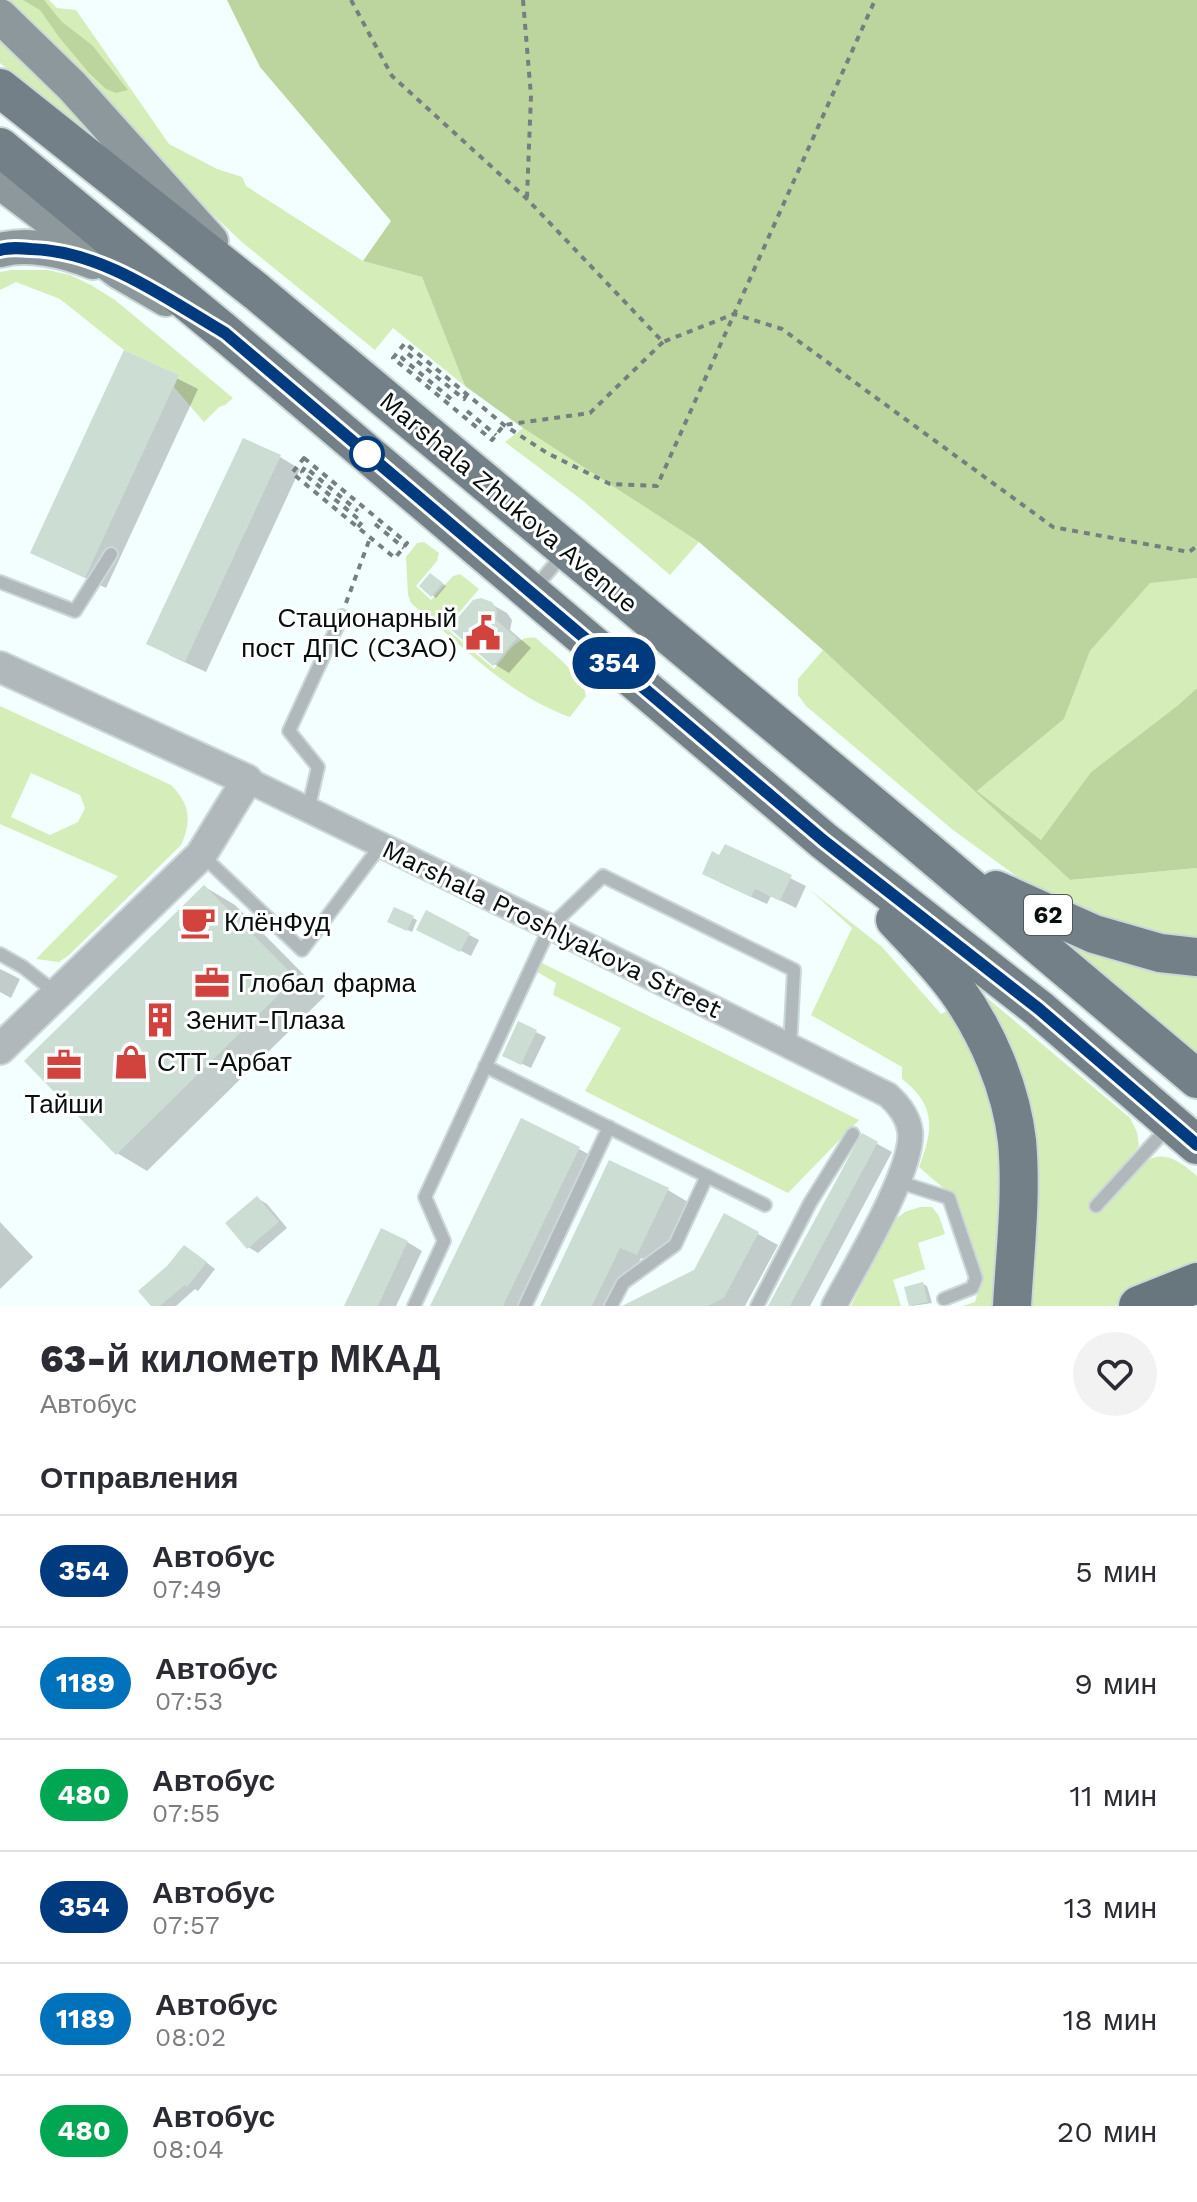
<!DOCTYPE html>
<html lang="ru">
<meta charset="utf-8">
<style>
:root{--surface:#fff;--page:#f2f2f3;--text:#2b2b33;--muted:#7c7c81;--line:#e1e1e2}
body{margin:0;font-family:"Work Sans",sans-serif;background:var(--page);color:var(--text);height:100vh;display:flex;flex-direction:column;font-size:30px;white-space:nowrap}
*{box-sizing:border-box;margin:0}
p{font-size:26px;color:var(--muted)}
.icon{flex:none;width:44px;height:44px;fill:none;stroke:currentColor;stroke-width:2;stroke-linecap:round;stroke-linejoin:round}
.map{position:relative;height:1306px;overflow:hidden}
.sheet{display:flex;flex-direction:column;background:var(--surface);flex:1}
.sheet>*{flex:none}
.badge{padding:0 16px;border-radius:26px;font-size:28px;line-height:52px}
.map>.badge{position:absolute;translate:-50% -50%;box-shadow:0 0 0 4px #fff}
h2{padding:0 40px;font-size:30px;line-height:72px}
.round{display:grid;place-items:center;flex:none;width:84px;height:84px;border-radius:42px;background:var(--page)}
.headline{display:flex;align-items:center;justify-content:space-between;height:136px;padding:0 40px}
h1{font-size:38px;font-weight:800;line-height:60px}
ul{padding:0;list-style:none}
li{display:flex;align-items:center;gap:24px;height:112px;padding:0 40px;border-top:2px solid var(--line)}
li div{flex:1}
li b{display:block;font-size:30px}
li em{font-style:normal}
li .badge{min-width:88px;font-weight:700;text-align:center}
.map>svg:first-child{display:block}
.green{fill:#d5edb9;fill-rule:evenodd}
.forest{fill:#bcd59f}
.shadow{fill:#0003}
.building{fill:#ccddd3}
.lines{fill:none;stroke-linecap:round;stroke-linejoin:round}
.service-casing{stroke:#ccd8d8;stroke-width:16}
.minor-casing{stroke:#ccd8d8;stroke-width:28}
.tertiary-casing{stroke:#ccd8d8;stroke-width:34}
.secondary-casing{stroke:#ccd8d8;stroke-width:38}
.primary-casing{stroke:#ccd8d8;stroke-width:42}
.trunk-casing{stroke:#ccd8d8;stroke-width:44}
.path{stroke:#767f7f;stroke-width:4;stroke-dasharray:6 6;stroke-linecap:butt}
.service{stroke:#b1b8bc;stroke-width:12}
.minor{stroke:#b1b8bc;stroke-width:24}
.tertiary{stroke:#b1b8bc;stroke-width:30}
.secondary{stroke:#8d989d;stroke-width:34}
.primary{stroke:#738087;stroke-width:38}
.trunk{stroke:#68767e;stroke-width:40}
.line-casing{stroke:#fff;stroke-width:18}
.line{stroke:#003b80;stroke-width:12}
.stop-dot{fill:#fff;stroke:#003b80;stroke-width:4}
.labels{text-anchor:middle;stroke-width:6;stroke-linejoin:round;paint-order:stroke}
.shield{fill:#fff;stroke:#515656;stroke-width:2}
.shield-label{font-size:24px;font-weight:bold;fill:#070e0e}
.street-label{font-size:26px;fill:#070e0e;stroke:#fff}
.poi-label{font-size:26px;fill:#070e0e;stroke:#fff;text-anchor:start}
</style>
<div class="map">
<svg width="1197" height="1306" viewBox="0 0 1197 1306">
<rect width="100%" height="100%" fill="#f2fffe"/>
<g class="green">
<polygon points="0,0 49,0 57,8 76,10 169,144 217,169 242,177 246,186 363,261 422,277 465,386 393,328 375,350 243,243 153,158"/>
<polygon points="0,33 113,156 0,63"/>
<polygon points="12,270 47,270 70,275 91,285 115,300 233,398 225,405 219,407 204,422 174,387 179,375 124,350 60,299 16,282 0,290 0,272"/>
<polygon points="523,428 699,542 670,575 582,500 505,442"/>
<path d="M424 542 439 553 437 561 416 586 431 600 453 576 460 574 479 589 446 628 494 669C506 656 516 634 536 638 551 652 583 675 586 696L570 717C507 694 461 645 411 603L408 595 406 557 417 543Z"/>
<polygon points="1197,578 1197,688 1177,706 1091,772 1041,840 977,791 1064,719 1090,651 1150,582"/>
<polygon points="823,650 1070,880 1197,868 1197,937 1126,927 1046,895 1019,878 953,830 806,706 798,695 798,679"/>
<path d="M0 706 171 785C190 804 192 820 181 845L69 955 59 962 36 959 118 876 0 824ZM31 773 80 795 85 808 78 822 50 835 11 817Z"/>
<path d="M809 889 882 947 941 1014 949 1010C971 1043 989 1083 996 1122 1006 1182 999 1246 998 1306H962L975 1302 983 1275 956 1199 919 1167C933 1130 937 1106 902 1079V1067L811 1015 852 928Z"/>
<polygon points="1053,937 1197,973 1197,1061"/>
<polygon points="542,963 859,1120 788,1193 585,1091 621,1028 553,995 556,983 534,970"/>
<path d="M974 987 1130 1118 1137 1132 1139 1146 1103 1190 1113 1197C1145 1163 1153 1137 1197 1176V1273L1124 1301 1115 1306H1022L1027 1241Z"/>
<polygon points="920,1207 932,1207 939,1216 945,1234 918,1243 925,1269 893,1280 901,1306 851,1306 893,1221 905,1212"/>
</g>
<g class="forest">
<polygon points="23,0 44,0 62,22 92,45 128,90 116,93 106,89 89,73 59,37 40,10"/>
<polygon points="227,0 1197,0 1197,578 1150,583 1090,651 1064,719 977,791 1041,840 1091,772 1177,706 1197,688 1197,868 1070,880 823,650 699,542 523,428 465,386 422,277 363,261 391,221 260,67"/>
</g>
<g class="shadow">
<polygon points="125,352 198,389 106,588 32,552"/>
<polygon points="280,457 300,469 206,672 169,655"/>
<polygon points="435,578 446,586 436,598 432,595"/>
<polygon points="491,604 507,613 512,620 510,630 531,648 509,673 494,664"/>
<polygon points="726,846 806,886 796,908 771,896 767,904 719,882 720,857"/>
<polygon points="205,887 235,905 325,996 147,1171 117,1153"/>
<polygon points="395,909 417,920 412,932 389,921"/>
<polygon points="427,913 479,940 471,956 428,934"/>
<polygon points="0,969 20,979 11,998 0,992"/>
<polygon points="519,1024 546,1037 531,1068 514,1060"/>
<polygon points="863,1136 892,1152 810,1306 770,1306"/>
<polygon points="579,1149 599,1160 529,1306 432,1306"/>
<polygon points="668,1190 688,1202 658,1265 641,1258 618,1306 542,1306"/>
<polygon points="257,1198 267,1204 287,1228 258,1253 248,1247"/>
<polygon points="0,1222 33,1257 0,1289"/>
<polygon points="758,1234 778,1245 745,1306 637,1306"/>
<polygon points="407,1242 422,1251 396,1306 348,1306"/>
<polygon points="194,1253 215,1269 198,1291 195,1289 176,1306 154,1306"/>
<polygon points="923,1284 927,1286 932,1303 912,1306 911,1305"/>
</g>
<g class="building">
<polygon points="124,350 179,375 85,578 30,553"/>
<polygon points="243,438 281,455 185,662 146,644"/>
<polygon points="430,573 443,583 431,597 419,586"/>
<polygon points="481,598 492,602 497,610 496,620 517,638 493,666 449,628 473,600"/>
<polygon points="725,844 792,875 780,901 755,889 751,897 702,874 712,851 719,855"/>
<polygon points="204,885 296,978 116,1155 24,1061"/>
<polygon points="394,907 414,916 407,931 387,922"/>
<polygon points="426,910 470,933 460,952 416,930"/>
<polygon points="518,1021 537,1030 521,1065 502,1056"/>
<polygon points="521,1118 580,1147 503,1306 430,1306"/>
<polygon points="862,1133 878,1142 790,1306 768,1306"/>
<polygon points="609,1160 669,1188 637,1255 620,1248 592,1306 540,1306"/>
<polygon points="257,1196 279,1222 247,1249 225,1223"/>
<polygon points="724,1213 759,1232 724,1298 708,1306 622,1306 694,1270"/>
<polygon points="381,1228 408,1241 378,1306 344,1306"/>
<polygon points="184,1245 207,1262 187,1287 185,1285 160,1306 151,1306 138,1291 167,1266"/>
<polygon points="923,1282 928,1302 909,1306 904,1287"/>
</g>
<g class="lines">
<g class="service-casing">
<g id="service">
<polyline points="0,582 75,611 111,554"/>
<polyline points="533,590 565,552"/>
<polyline points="308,810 318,767 289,731 342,616"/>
<polyline points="203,856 302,950 381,845"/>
<polyline points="0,954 23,967 56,993"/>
<polyline points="485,1066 765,1205"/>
<polyline points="899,1182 949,1198 976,1278 972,1288 944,1299"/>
<polyline points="1096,1206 1170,1125"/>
<polyline points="414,1306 444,1241 425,1197 550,927 603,876 794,970 790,1047"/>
<polyline points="525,1306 609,1127"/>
<polyline points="611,1306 623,1283 675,1245 707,1176"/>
<polyline points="757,1306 810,1203 853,1134"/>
</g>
</g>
<g class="minor-casing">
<path id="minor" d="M247 780 550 927 888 1095C899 1105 908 1116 910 1131 915 1168 853 1270 834 1306"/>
</g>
<g class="tertiary-casing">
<polyline id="tertiary" points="0,667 247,780 201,855 0,1049"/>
</g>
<g class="secondary-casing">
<g id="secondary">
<polyline points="0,16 72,86 211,241"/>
<polyline points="0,182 118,271 166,299"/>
<path d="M0 250C29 242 66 251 93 262"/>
</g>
</g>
<g class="primary-casing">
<g id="primary">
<polyline points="0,88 257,292 913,839 1197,1079"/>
<polyline points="0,147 225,333 824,841 1039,1009 1197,1145"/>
<polyline points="996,890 1094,934 1160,953 1197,957"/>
<path d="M895 920C916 942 938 964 956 989 987 1032 1011 1088 1017 1141 1022 1195 1015 1252 1012 1306"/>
</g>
</g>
<g class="trunk-casing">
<polyline id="trunk" points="1139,1306 1197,1283"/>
</g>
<g class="path">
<polyline points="351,0 392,76 527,199 663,342 734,314 782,329 1053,527 1189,552 1197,546"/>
<polyline points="523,0 531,96 527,197"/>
<polyline points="663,342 590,413 504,425 492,440 393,358 405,343 504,425 547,453 610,484 657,486 875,0"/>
<polyline points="451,399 402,358 407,353 464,399 467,394"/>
<polyline points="467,411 496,435"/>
<polygon points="304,458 407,543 395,558 292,473"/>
<polyline points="375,524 404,548"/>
<polyline points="358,527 362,522 302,472 305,467 358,511"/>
<polyline points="346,603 370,538"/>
</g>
<use href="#service" class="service"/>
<use href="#minor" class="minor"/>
<use href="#tertiary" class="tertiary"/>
<use href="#secondary" class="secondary"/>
<use href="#primary" class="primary"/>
<use href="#trunk" class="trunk"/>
</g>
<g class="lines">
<g class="line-casing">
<path id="line" d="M0 250C10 247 20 248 31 249 103 251 165 298 225 333L824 841 1039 1009 1197 1145"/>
</g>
<use href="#line" class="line"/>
</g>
<defs>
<g id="civic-bare" transform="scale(2.76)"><path d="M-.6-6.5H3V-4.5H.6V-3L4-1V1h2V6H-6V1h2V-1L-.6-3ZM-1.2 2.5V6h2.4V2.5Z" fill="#d1433c" stroke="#fff" stroke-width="2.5" paint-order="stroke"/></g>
<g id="cafe-bare" transform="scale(2.76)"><path d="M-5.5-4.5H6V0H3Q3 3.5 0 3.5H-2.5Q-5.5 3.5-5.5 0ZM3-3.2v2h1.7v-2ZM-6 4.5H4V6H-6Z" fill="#d1433c" stroke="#fff" stroke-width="2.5" paint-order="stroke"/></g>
<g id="office-bare" transform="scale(2.76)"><path d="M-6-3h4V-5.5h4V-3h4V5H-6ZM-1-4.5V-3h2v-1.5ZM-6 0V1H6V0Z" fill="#d1433c" stroke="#fff" stroke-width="2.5" paint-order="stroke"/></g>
<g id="building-bare" transform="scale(2.76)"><path d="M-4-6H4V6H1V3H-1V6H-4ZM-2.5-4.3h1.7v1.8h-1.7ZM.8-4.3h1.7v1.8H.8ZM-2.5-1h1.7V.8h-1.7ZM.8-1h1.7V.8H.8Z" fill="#d1433c" stroke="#fff" stroke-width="2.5" paint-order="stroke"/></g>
<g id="shop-bare" transform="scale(2.76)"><path d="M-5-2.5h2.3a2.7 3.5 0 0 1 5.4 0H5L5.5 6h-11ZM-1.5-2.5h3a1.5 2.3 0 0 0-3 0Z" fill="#d1433c" stroke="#fff" stroke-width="2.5" paint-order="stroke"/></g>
</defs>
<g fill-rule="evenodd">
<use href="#civic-bare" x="483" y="633"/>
<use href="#cafe-bare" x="198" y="922"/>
<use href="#office-bare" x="212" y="983"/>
<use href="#building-bare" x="160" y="1020"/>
<use href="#shop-bare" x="131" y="1062"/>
<use href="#office-bare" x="64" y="1065"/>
</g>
<circle class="stop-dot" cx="367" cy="454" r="16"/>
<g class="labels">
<rect class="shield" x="1024" y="895" width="48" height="40" rx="6"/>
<g class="shield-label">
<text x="1048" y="923">62</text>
</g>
<g class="street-label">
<text transform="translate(509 502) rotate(40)" y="9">Marshala Zhukova Avenue</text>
<text transform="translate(552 929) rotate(26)" y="9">Marshala Proshlyakova Street</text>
</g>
<g class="poi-label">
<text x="457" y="627" text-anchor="end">Стационарный<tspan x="457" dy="30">пост ДПС (СЗАО)</tspan></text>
<text x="224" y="931">КлёнФуд</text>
<text x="238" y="992">Глобал фарма</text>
<text x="186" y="1029">Зенит-Плаза</text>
<text x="157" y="1071">СТТ-Арбат</text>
<text x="64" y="1113" text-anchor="middle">Тайши</text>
</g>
</g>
</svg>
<b class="badge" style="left:614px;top:663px;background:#003b80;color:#fff">354</b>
</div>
<section class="sheet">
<div class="headline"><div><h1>63-й километр МКАД</h1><p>Автобус</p></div><a class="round"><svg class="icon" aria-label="heart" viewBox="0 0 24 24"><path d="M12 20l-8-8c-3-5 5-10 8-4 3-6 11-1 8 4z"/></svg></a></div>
<h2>Отправления</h2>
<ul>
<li><span class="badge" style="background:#003b80;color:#fff">354</span><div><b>Автобус</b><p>07:49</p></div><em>5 мин</em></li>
<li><span class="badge" style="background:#0072bc;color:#fff">1189</span><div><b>Автобус</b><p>07:53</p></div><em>9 мин</em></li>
<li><span class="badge" style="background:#00a651;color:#fff">480</span><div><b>Автобус</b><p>07:55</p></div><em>11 мин</em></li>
<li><span class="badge" style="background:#003b80;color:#fff">354</span><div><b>Автобус</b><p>07:57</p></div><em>13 мин</em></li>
<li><span class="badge" style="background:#0072bc;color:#fff">1189</span><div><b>Автобус</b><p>08:02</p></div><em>18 мин</em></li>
<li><span class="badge" style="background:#00a651;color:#fff">480</span><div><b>Автобус</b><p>08:04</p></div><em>20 мин</em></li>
</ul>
</section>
